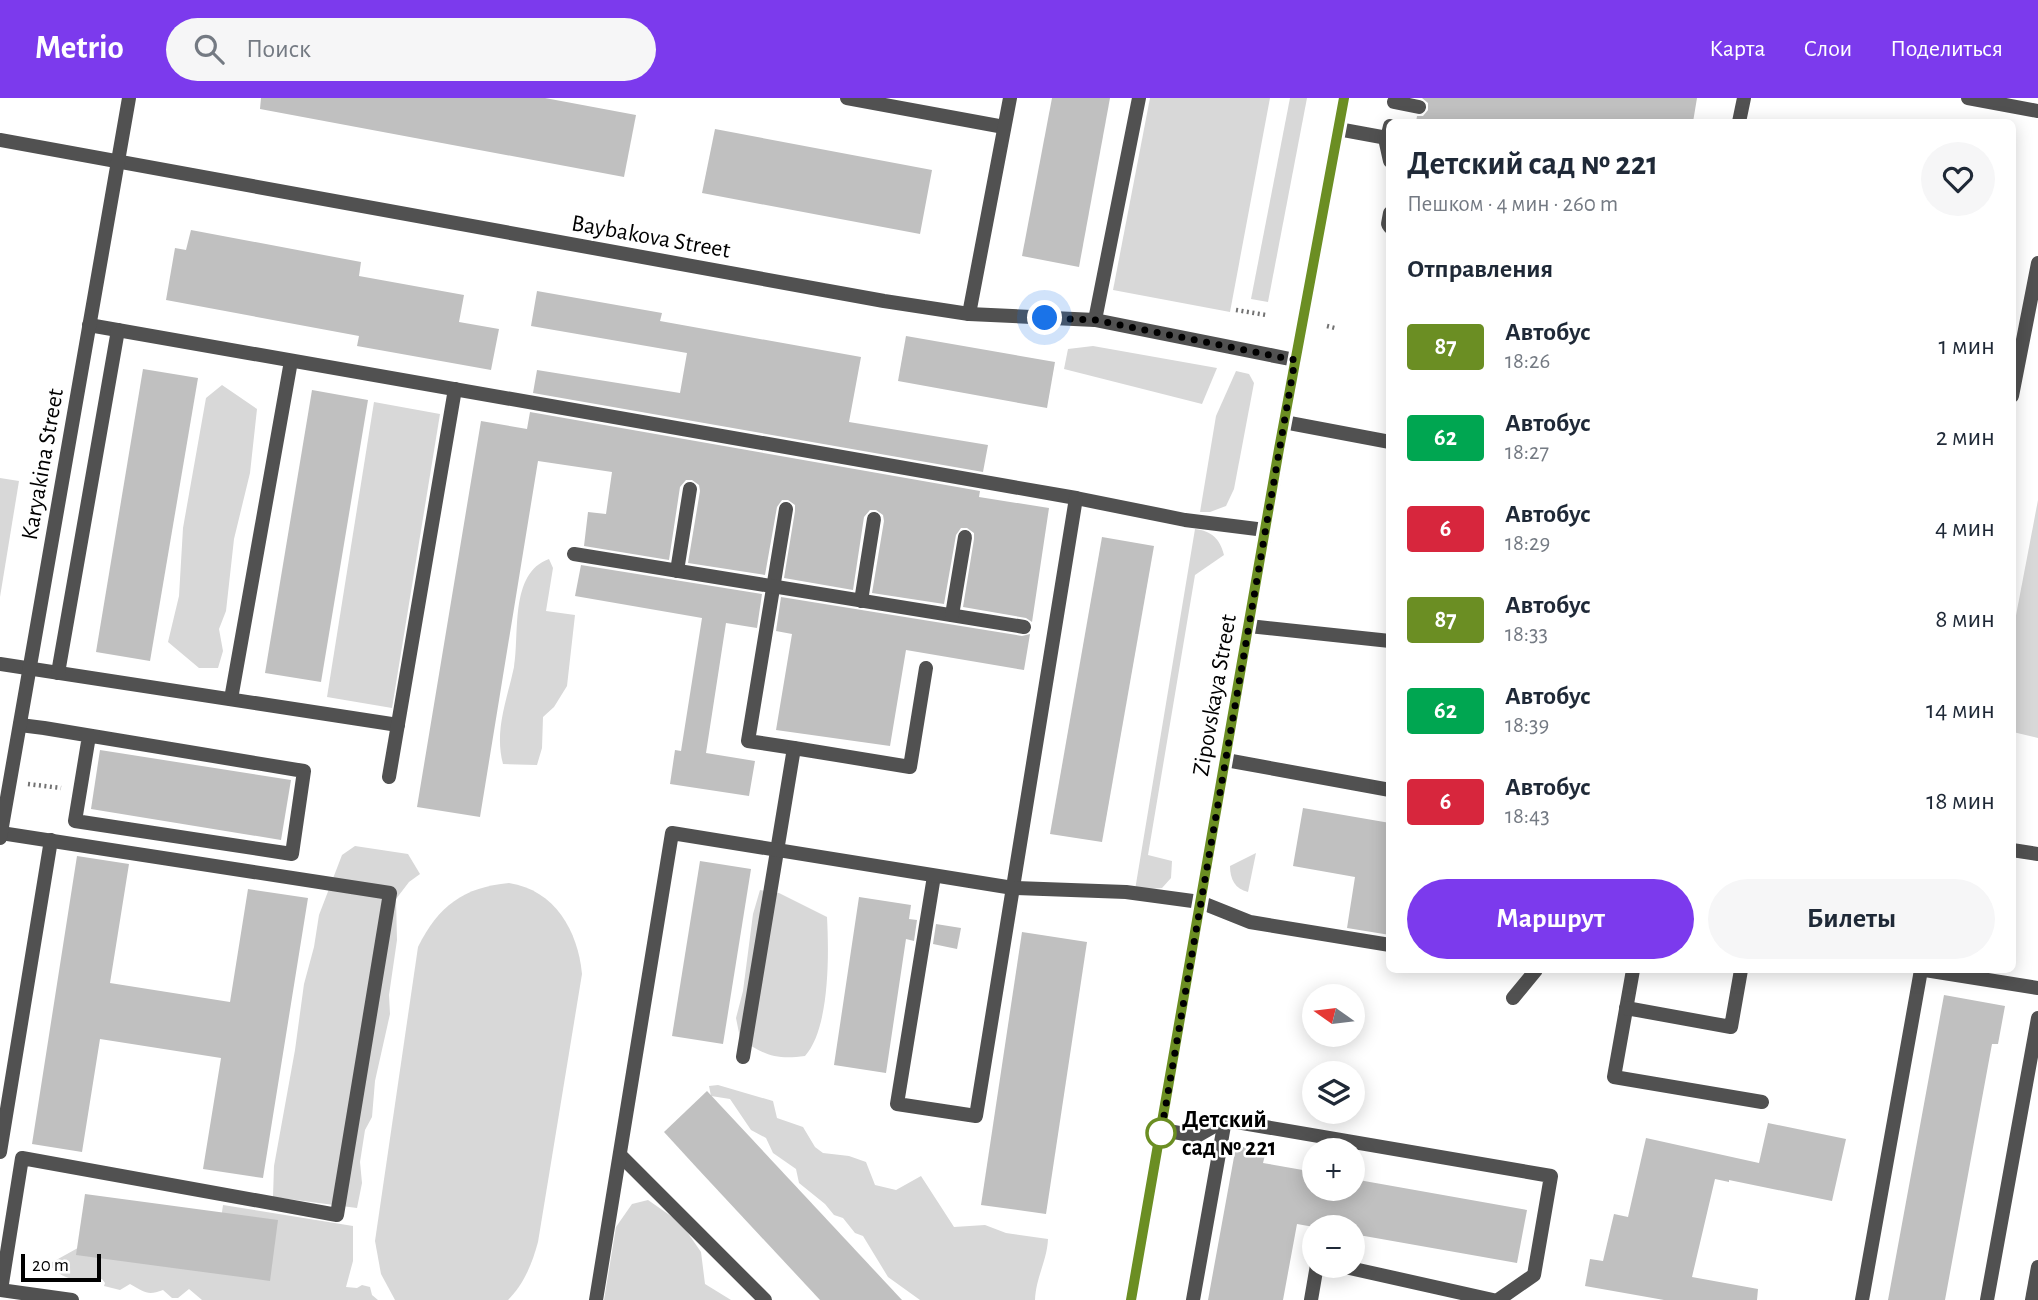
<!DOCTYPE html>
<html lang="ru">
<meta charset="utf-8">
<style>
:root{--surface:#fff;--page:#f6f6f7;--text:#1f2937;--muted:#747a83;--accent:#7c3aed}
body{margin:0;font-family:"Alegreya Sans",sans-serif;background:var(--page);color:var(--text);height:100vh;display:flex;flex-direction:column;font-size:26px;white-space:nowrap}
*{box-sizing:border-box;margin:0}
p{font-size:23px;color:var(--muted)}
.icon{flex:none;width:38px;height:38px;fill:none;stroke:currentColor;stroke-width:2;stroke-linecap:round;stroke-linejoin:round}
.map{position:relative;flex:1;overflow:hidden}
.panel{position:absolute;left:1386px;top:21px;width:630px;height:854px;display:flex;flex-direction:column;background:var(--surface);border-radius:10px;box-shadow:0 4px 18px #0003}
.panel>*{flex:none}
.badge{padding:0 14px;border-radius:5px;font-size:24px;line-height:46px}
.needle{width:46px;rotate:284deg}
.buttons{position:absolute;left:1302px;top:886px;display:grid;gap:14px}
.buttons a{display:grid;place-items:center;width:63px;height:63px;border-radius:50%;background:var(--surface);box-shadow:0 4px 18px #0003;font-size:35px}
.scale{position:absolute;left:21px;bottom:18px;width:80px;box-sizing:border-box;padding-left:7px;border:4px solid #000;border-top:0;font-size:19px;line-height:24px;white-space:nowrap;color:#000;-webkit-text-stroke:5px #fff;paint-order:stroke}
.you{position:absolute;width:35px;height:35px;margin:-18px;border:5px solid #fff;border-radius:50%;background:#1a73e8;box-shadow:0 0 0 10px #1a73e833}
.map>.badge{position:absolute;translate:-50% -50%;box-shadow:0 0 0 4px #fff}
h2{padding:0 21px;font-size:26px;line-height:63px}
.round{display:grid;place-items:center;flex:none;width:74px;height:74px;border-radius:37px;background:var(--page)}
.head{display:flex;align-items:center;justify-content:space-between;height:119px;padding:0 21px}
h1{font-size:33px;font-weight:700;line-height:52px}
.button{display:flex;gap:14px;margin-top:auto;padding:14px 21px}
.button a{flex:1;height:80px;border-radius:42px;background:var(--accent);color:#fff;font-size:28px;font-weight:700;line-height:80px;text-align:center}
.button a+a{background:var(--page);color:var(--text)}
ul{padding:0;list-style:none}
li{display:flex;align-items:center;gap:21px;height:91px;padding:0 21px}
li div{flex:1}
li b{display:block;font-size:26px}
li em{font-style:normal}
li .badge{min-width:77px;font-weight:700;text-align:center}
header{display:flex;align-items:center;gap:42px;box-sizing:border-box;height:98px;padding:0 35px;background:var(--accent);color:#fff}
header strong{font-size:33px}
nav{display:flex;gap:38px;margin-inline-start:auto;font-size:24px}
.search{width:490px;height:63px;background:var(--page);display:flex;align-items:center;gap:18px;box-sizing:border-box;padding:0 24px;border-radius:38px;color:var(--muted);font-size:26px}
.map>svg:first-child{display:block}
.green{fill:#d8d8d8}
.building{fill:#c0c0c0}
.lines{fill:none;stroke-linecap:round;stroke-linejoin:round}
.path{stroke:#737373;stroke-width:4.5;stroke-dasharray:2 3.5;stroke-linecap:butt}
.service{stroke:#515151;stroke-width:14}
.minor{stroke:#515151;stroke-width:14}
.tertiary{stroke:#515151;stroke-width:14}
.line-casing{stroke:#fff;stroke-width:16}
.line{stroke:#6b8e23;stroke-width:10}
.walk{stroke:#000;stroke-width:7;stroke-dasharray:0 12.6}
.stop-dot{fill:#fff;stroke:#6b8e23;stroke-width:3.5}
.labels{text-anchor:middle;stroke-width:5;stroke-linejoin:round;paint-order:stroke}
.street-label{font-size:24px;fill:#000;stroke:#fff}
.stop-label{font-size:24px;font-weight:bold;fill:#000;stroke:#fff;text-anchor:start}
</style>
<header>
<strong>Metrio</strong>
<div class="search"><svg class="icon" aria-label="search" viewBox="0 0 24 24"><circle cx="10" cy="10" r="6"/><path d="M15 15l6 6"/></svg>Поиск</div>
<nav><a>Карта</a><a>Слои</a><a>Поделиться</a></nav>
</header>
<div class="map">
<svg width="2038" height="1202" viewBox="0 0 2038 1202">
<rect width="100%" height="100%" fill="#fff"/>
<g class="green">
<polygon points="1150,0 1270,0 1230,214 1113,192"/>
<polygon points="1290,0 1307,0 1268,204 1251,201"/>
<polygon points="1093,248 1217,270 1202,306 1064,271 1068,251"/>
<polygon points="1236,273 1249,276 1254,285 1234,391 1226,408 1210,414 1200,414 1216,318"/>
<polygon points="222,287 257,311 250,375 234,441 226,513 219,531 223,553 218,570 199,570 168,544 179,498 183,430 206,300"/>
<polygon points="374,304 440,316 392,610 327,599"/>
<polygon points="0,380 19,383 0,499"/>
<polygon points="2038,402 2038,640 2013,634 2013,533"/>
<path d="M1195 431C1212 433 1220 441 1224 457L1195 477 1148 757 1172 763 1171 780 1162 790 1135 792Z"/>
<path d="M549 461 553 470 546 513 575 517 567 588 554 609 543 619 542 650 537 667 503 666C494 633 507 602 514 569 520 537 509 475 549 461Z"/>
<polygon points="355,748 408,756 420,776 409,784 396,801 397,842 389,897 390,916 375,983 372,1019 365,1032 360,1064 362,1085 357,1110 273,1099 274,1068 295,952 304,886 314,849 319,817 342,757"/>
<path d="M1256 755 1248 794C1235 791 1230 781 1230 768Z"/>
<path d="M509 785C555 792 578 833 582 876L538 1144C532 1166 524 1186 508 1202H395L381 1176 375 1143 418 849C438 808 464 789 509 785Z"/>
<path d="M760 792 779 795 827 819C829 856 830 930 805 958 776 962 763 957 740 940L736 920 743 893 753 816Z"/>
<path d="M718 987 773 1003 777 1020 803 1029 815 1049 823 1055 849 1058 866 1064 875 1087 896 1092 921 1078 954 1129 985 1127 1006 1135 1048 1141C1047 1163 1036 1179 1035 1202H920L888 1179 863 1138 855 1135 843 1120 834 1117 825 1106 799 1085 796 1071 773 1055 766 1040 751 1032 730 1001 711 998 709 988Z"/>
<polygon points="648,1102 681,1125 701,1154 705,1186 731,1202 604,1202 616,1129 632,1106"/>
<path d="M223 1107 353 1128V1163L346 1189 357 1190 362 1187 370 1189 372 1197 378 1202H202L189 1191 178 1200H172L163 1192C147 1198 145 1194 130 1186L120 1192 104 1188 105 1185 102 1181C78 1181 67 1186 49 1166L85 1146 214 1169Z"/>
</g>
<g class="building">
<polygon points="261,0 545,0 636,17 624,79 260,11"/>
<polygon points="1052,0 1110,0 1079,169 1022,158"/>
<polygon points="1422,0 1697,0 1693,24 1416,24 1417,18 1423,18 1428,12 1428,5"/>
<polygon points="715,31 932,72 920,136 702,95"/>
<polygon points="191,132 361,164 359,178 464,197 459,224 499,231 491,272 357,248 359,238 166,202 175,150 186,152"/>
<polygon points="537,193 662,215 660,223 861,259 849,324 988,347 983,374 533,295 537,272 680,295 687,255 531,228"/>
<polygon points="906,238 1055,264 1047,310 898,283"/>
<polygon points="143,271 198,280 150,563 96,554"/>
<polygon points="312,292 368,302 321,584 265,575"/>
<polygon points="530,314 980,393 979,399 1049,410 1032,524 1026,520 963,509 974,441 974,435 967,430 961,430 956,437 944,506 872,495 884,423 883,417 876,412 870,412 864,419 853,492 784,480 795,413 795,407 788,402 782,402 777,409 765,477 688,465 700,393 699,387 692,382 686,382 680,389 669,462 584,448 588,414 606,416 612,374 538,363 480,719 417,709 481,323 527,331"/>
<polygon points="1102,439 1154,448 1102,744 1050,736"/>
<polygon points="581,467 762,496 757,530 726,525 706,655 755,663 749,698 670,686 675,652 681,653 702,520 575,498"/>
<polygon points="781,499 1022,538 1030,536 1024,572 906,552 890,648 776,632 792,536 776,533"/>
<polygon points="100,652 291,682 281,742 91,711"/>
<polygon points="1303,710 1390,725 1390,837 1347,830 1355,779 1293,768"/>
<polygon points="77,758 129,766 110,885 230,904 248,791 308,800 263,1080 203,1071 221,960 100,941 82,1054 32,1046"/>
<polygon points="700,763 751,771 723,946 672,938"/>
<polygon points="859,799 911,807 909,821 917,822 914,843 906,841 886,975 834,967"/>
<polygon points="936,826 961,830 957,851 933,846"/>
<polygon points="1022,834 1087,844 1046,1116 981,1107"/>
<polygon points="1944,897 2005,908 1998,946 1992,946 1945,1202 1888,1202"/>
<polygon points="707,993 902,1202 820,1202 697,1070 664,1034"/>
<polygon points="1768,1025 1846,1041 1832,1103 1729,1082 1729,1084 1715,1081 1692,1179 1758,1191 1757,1202 1664,1202 1585,1188 1590,1161 1603,1163 1614,1116 1628,1119 1646,1040 1759,1065"/>
<polygon points="1236,1048 1266,1053 1263,1065 1314,1074 1314,1090 1353,1090 1353,1081 1527,1112 1517,1165 1353,1136 1353,1129 1314,1129 1297,1126 1283,1202 1208,1202"/>
<polygon points="85,1096 278,1122 270,1183 76,1157"/>
</g>
<g class="lines">
<g class="path">
<polyline points="1236,212 1266,217"/>
<polyline points="1327,228 1335,230"/>
<polyline points="28,686 61,690"/>
</g>
<g class="service">
<polyline points="847,0 1004,29"/>
<polyline points="1968,0 2038,13"/>
<polyline points="1394,4 1419,9"/>
<polyline points="1739,24 1744,0"/>
<polyline points="1390,28 1386,45 1390,63"/>
<polyline points="1338,31 1387,40"/>
<polyline points="1390,115 1388,126 1390,129"/>
<polyline points="969,216 1010,0"/>
<polyline points="1095,222 1139,0"/>
<polyline points="89,227 1076,400 1185,422 1265,432"/>
<polyline points="2012,298 2038,165"/>
<polyline points="1284,324 1390,344"/>
<polyline points="786,411 748,643 794,650"/>
<polyline points="574,456 1024,529"/>
<polyline points="677,473 690,391"/>
<polyline points="861,503 874,421"/>
<polyline points="952,517 965,439"/>
<polyline points="1249,528 1390,543"/>
<polyline points="0,566 398,627"/>
<polyline points="58,575 118,232"/>
<polyline points="231,601 291,263"/>
<polyline points="20,627 44,630 304,673 292,756 75,723 89,638"/>
<polyline points="1226,662 1390,692"/>
<polyline points="389,679 455,291"/>
<polyline points="2012,752 2038,756"/>
<polyline points="934,778 897,1006 976,1018 1076,400"/>
<polyline points="1633,872 1614,979 1762,1004"/>
<polyline points="1925,872 2038,890"/>
<polyline points="1513,900 1536,872"/>
<polyline points="1626,910 1731,929 1741,872"/>
<polyline points="743,959 794,650 910,669 926,570"/>
<polyline points="1162,1032 1197,1038 1225,1022 1551,1078 1534,1177 1498,1202"/>
<polyline points="0,1054 51,742"/>
<polyline points="620,1057 765,1202"/>
<polyline points="1336,1167 1493,1202"/>
<polyline points="0,1192 72,1202"/>
<polyline points="1,1192 22,1060 337,1117 390,795 1,735"/>
<polyline points="596,1202 672,735 1013,790 1126,794 1200,804 1250,824 1390,847"/>
<polyline points="1193,1202 1225,1022"/>
<polyline points="1311,1202 1317,1167"/>
<polyline points="1862,1202 1921,872"/>
<polyline points="1987,1202 2038,920"/>
<polyline points="2032,1202 2038,1169"/>
</g>
<g class="minor">
<polyline points="0,42 884,203 969,216 1095,222 1295,262"/>
<polyline points="0,740 129,0"/>
</g>
<polyline class="tertiary" points="1131,1202 1284,324 1344,0"/>
</g>
<g class="lines">
<g class="line-casing">
<polyline id="line" points="1131,1202 1279,351 1344,0"/>
</g>
<use href="#line" class="line"/>
<polyline class="walk" points="1045,220 1095,222 1295,262 1161,1035"/>
</g>
<circle class="stop-dot" cx="1161" cy="1035" r="14"/>
<g class="labels">
<g class="street-label">
<text transform="translate(651 138) rotate(10)" y="8">Baybakova Street</text>
<text transform="translate(42 366) rotate(-80)" y="8">Karyakina Street</text>
<text transform="translate(1214 597) rotate(-80)" y="8">Zipovskaya Street</text>
</g>
<g class="stop-label">
<text x="1182" y="1029">Детский<tspan x="1182" dy="28">сад № 221</tspan></text>
</g>
</g>
</svg>
<div class="buttons">
<a><svg class="needle" viewBox="-14 -14 28 28"><path d="M0-13l5 13h-10z" fill="#e53935"/><path d="M0 13l5-13h-10z" fill="#747a83"/></svg></a>
<a><svg class="icon" aria-label="layers" viewBox="0 0 24 24"><path d="M12 4l9 5-9 5-9-5zM3 14l9 5 9-5"/></svg></a>
<a>+</a>
<a>−</a>
</div>
<div class="scale">20 m</div>
<div class="you" style="left:1045px;top:220px"></div>
<section class="panel">
<div class="head"><div><h1>Детский сад № 221</h1><p>Пешком · 4 мин · 260 m</p></div><a class="round"><svg class="icon" aria-label="heart" viewBox="0 0 24 24"><path d="M12 20l-8-8c-3-5 5-10 8-4 3-6 11-1 8 4z"/></svg></a></div>
<h2>Отправления</h2>
<ul>
<li><span class="badge" style="background:#6b8e23;color:#fff">87</span><div><b>Автобус</b><p>18:26</p></div><em>1 мин</em></li>
<li><span class="badge" style="background:#00a651;color:#fff">62</span><div><b>Автобус</b><p>18:27</p></div><em>2 мин</em></li>
<li><span class="badge" style="background:#d7263d;color:#fff">6</span><div><b>Автобус</b><p>18:29</p></div><em>4 мин</em></li>
<li><span class="badge" style="background:#6b8e23;color:#fff">87</span><div><b>Автобус</b><p>18:33</p></div><em>8 мин</em></li>
<li><span class="badge" style="background:#00a651;color:#fff">62</span><div><b>Автобус</b><p>18:39</p></div><em>14 мин</em></li>
<li><span class="badge" style="background:#d7263d;color:#fff">6</span><div><b>Автобус</b><p>18:43</p></div><em>18 мин</em></li>
</ul>
<div class="button"><a>Маршрут</a><a>Билеты</a></div>
</section>
</div>
